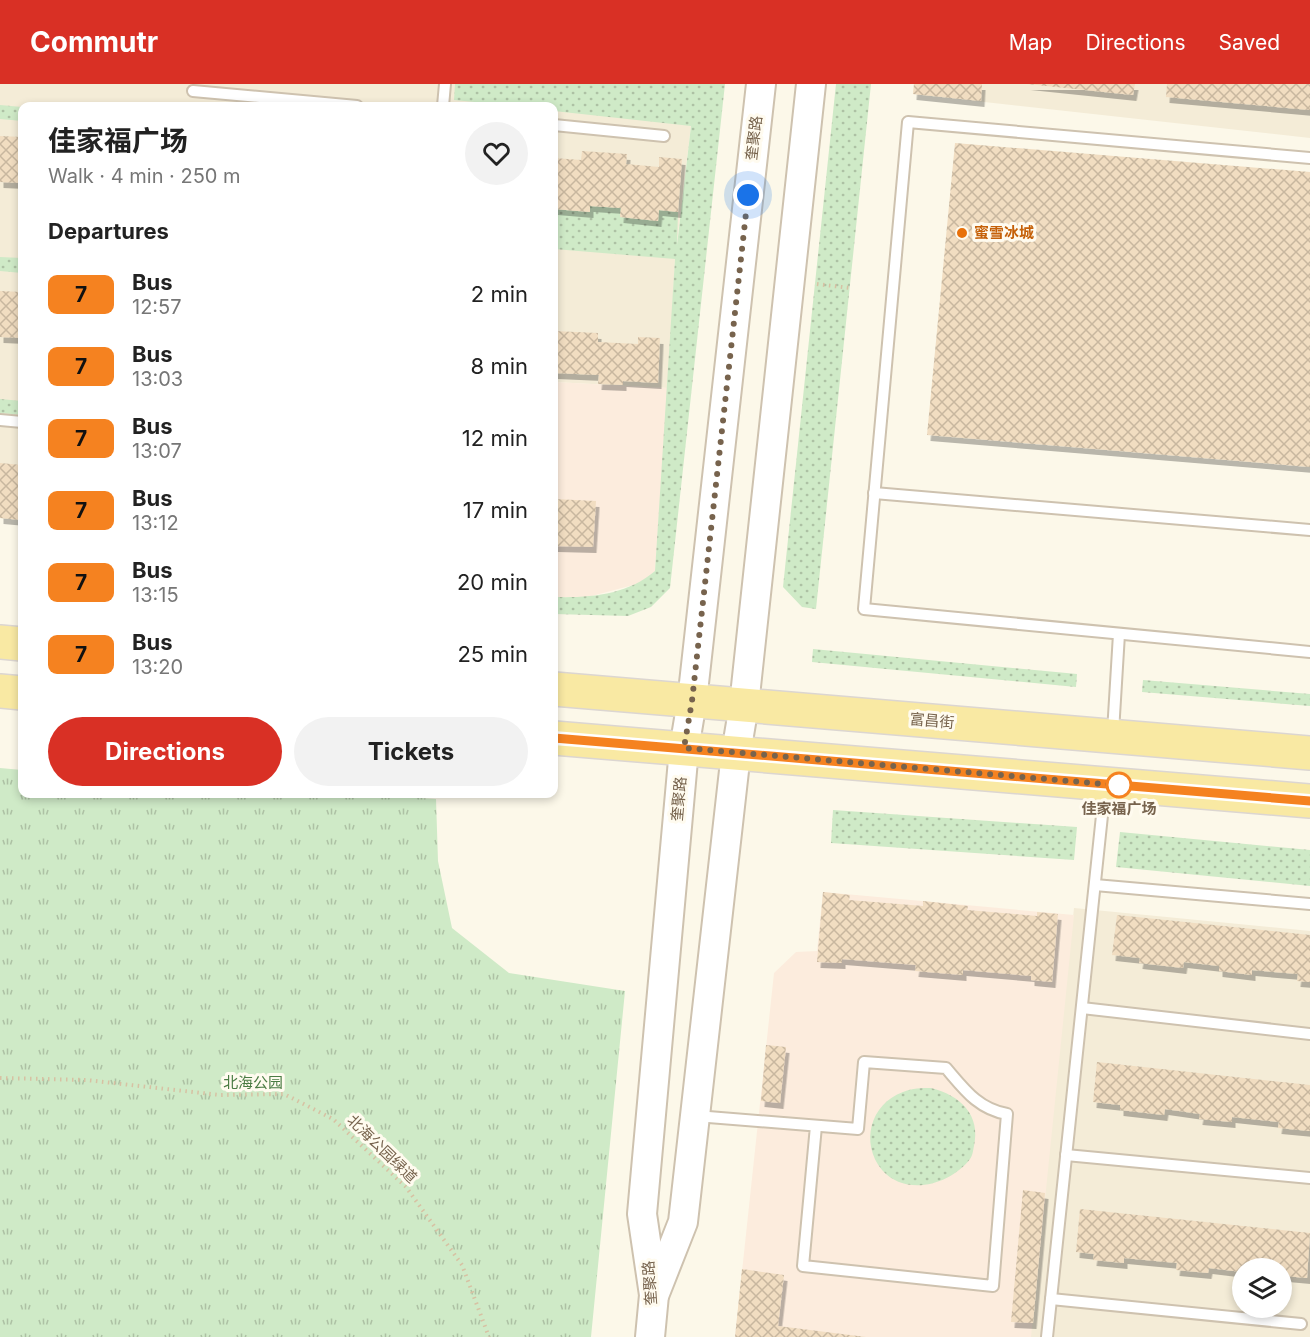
<!DOCTYPE html>
<meta charset="utf-8">
<style>
:root{--surface:#fff;--page:#f2f2f2;--text:#222;--muted:#767676;--accent:#d93025}
body{margin:0;font-family:Inter,"Noto Sans SC",sans-serif;background:var(--page);color:var(--text);height:100vh;display:flex;flex-direction:column;font-size:22px;white-space:nowrap}
*{box-sizing:border-box;margin:0}
p{font-size:20px;color:var(--muted)}
.icon{flex:none;width:33px;height:33px;fill:none;stroke:currentColor;stroke-width:2;stroke-linecap:round;stroke-linejoin:round}
.map{position:relative;flex:1;overflow:hidden}
.side{position:absolute;left:18px;top:18px;width:540px;height:696px;display:flex;flex-direction:column;background:var(--surface);border-radius:12px;box-shadow:0 3px 9px #0003}
.side>*{flex:none}
.badge{padding:0 12px;border-radius:9px;font-size:21px;line-height:39px}
.controls{position:absolute;left:1232px;top:1174px;display:grid;gap:12px}
.controls a{display:grid;place-items:center;width:60px;height:60px;border-radius:50%;background:var(--surface);box-shadow:0 3px 9px #0003;font-size:30px}
.you{position:absolute;width:30px;height:30px;margin:-15px;border:4px solid #fff;border-radius:50%;background:#1a73e8;box-shadow:0 0 0 9px #1a73e833}
.map>.badge{position:absolute;translate:-50% -50%;box-shadow:0 0 0 3px #fff}
h2{padding:0 30px;font-size:22px;line-height:54px}
.round{display:grid;place-items:center;flex:none;width:63px;height:63px;border-radius:32px;background:var(--page)}
.overview{display:flex;align-items:center;justify-content:space-between;height:102px;padding:0 30px}
h1{font-size:28px;font-weight:700;line-height:45px}
.cta{display:flex;gap:12px;margin-top:auto;padding:12px 30px}
.cta a{flex:1;height:69px;border-radius:36px;background:var(--accent);color:#fff;font-size:24px;font-weight:700;line-height:69px;text-align:center}
.cta a+a{background:var(--page);color:var(--text)}
ul{padding:0;list-style:none}
li{display:flex;align-items:center;gap:18px;height:72px;padding:0 30px}
li div{flex:1}
li b{display:block;font-size:22px}
li em{font-style:normal}
li .badge{min-width:66px;font-weight:700;text-align:center}
header{display:flex;align-items:center;gap:36px;box-sizing:border-box;height:84px;padding:0 30px;background:var(--accent);color:#fff}
header strong{font-size:28px}
nav{display:flex;gap:33px;margin-inline-start:auto;font-size:21px}
.map>svg:first-child{display:block}
.residential{fill:#f4ecd7;fill-rule:evenodd}
.commercial{fill:#fcecdd}
.park{fill:url(#park-tufts)}
.garden{fill:url(#garden-dots)}
.building{fill:url(#building-cross-hatch);filter:url(#shadow)}
.lines{fill:none;stroke-linecap:round;stroke-linejoin:round}
.service-casing{stroke:#cec2af;stroke-width:14}
.tertiary-casing{stroke:#cec2af;stroke-width:32}
.primary-casing{stroke:#dcd6d1;stroke-width:36}
.path{stroke:#d7c1a3;stroke-width:4;stroke-dasharray:1.5 4.5;stroke-linecap:butt}
.service{stroke:#fff;stroke-width:10}
.tertiary{stroke:#fff;stroke-width:28}
.primary{stroke:#f9e9a3;stroke-width:33}
.line-casing{stroke:#fff;stroke-width:14}
.line{stroke:#f58220;stroke-width:9}
.walk{stroke:#77634d;stroke-width:6;stroke-dasharray:0 10.8}
.food-dot{fill:#e8710a;stroke:#fffbef;stroke-width:2}
.stop-dot{fill:#fff;stroke:#f58220;stroke-width:3}
.labels{text-anchor:middle;stroke-width:6;stroke-linejoin:round;paint-order:stroke}
.street-label{font-size:15px;fill:#77634d;stroke:#fffbef}
.food-label{font-size:15px;font-weight:bold;fill:#c56008;stroke:#fffbef;text-anchor:start}
.stop-label{font-size:15px;font-weight:bold;fill:#77634d;stroke:#fffbef}
.park-label{font-size:15px;fill:#4b7c44;stroke:#fffbef}
</style>
<header>
<strong>Commutr</strong>
<nav><a>Map</a><a>Directions</a><a>Saved</a></nav>
</header>
<div class="map">
<svg width="1310" height="1253" viewBox="0 0 1310 1253">
<defs>
<pattern id="park-tufts" width="24" height="20" patternUnits="userSpaceOnUse" patternTransform="scale(1.5)"><rect width="24" height="20" fill="#cfeac7"/><path d="M3 7l-1-3M5 7V3M7 7l1-3M15 17l-1-3M17 17v-4M19 17l1-3" fill="none" stroke="#adc1a4"/></pattern>
<pattern id="garden-dots" width="8" height="8" patternUnits="userSpaceOnUse" patternTransform="scale(1.5)"><rect width="8" height="8" fill="#cfeac7"/><path d="M2 2h.1M6 6h.1" fill="none" stroke="#adc1a4" stroke-width="1.8" stroke-linecap="round"/></pattern>
<pattern id="building-cross-hatch" width="8" height="8" patternUnits="userSpaceOnUse" patternTransform="scale(1.5)"><rect width="8" height="8" fill="#f1ddc1"/><path d="M0 0l8 8M0 8l8-8" fill="none" stroke="#c8b79f"/></pattern>
<filter id="shadow"><feDropShadow dx="3.5" dy="6" stdDeviation="0" flood-color="#0004"/></filter>
</defs>
<rect width="100%" height="100%" fill="#fcf8e9"/>
<g class="residential">
<polygon points="0,0 696,0 675,175 668,304 554,298 554,22 22,22 22,436 0,434"/>
<polygon points="914,0 1310,0 1310,54 913,10"/>
<path d="M1074 824 1310 847V1253H1030ZM1242 1185H1281V1224H1242Z"/>
</g>
<g class="commercial">
<polygon points="554,298 668,304 655,487 641,499 584,514 554,513"/>
<polygon points="823,808 1074,831 1031,1253 735,1253 774,889 796,868 817,867"/>
</g>
<polygon class="park" points="0,684 22,686 22,710 356,710 436,715 438,777 452,844 509,889 625,907 591,1253 0,1253"/>
<g class="garden">
<path d="M455 0H725L670 504 651 523 628 532 554 530V513C590 514 627 511 655 487L675 175 554 165V125L589 128 590 122 621 124 620 133 658 137 659 126 678 128 677 161 691 42 554 27V22H514L454 16Z"/>
<polygon points="836,0 871,0 816,525 802,523 783,503"/>
<polygon points="0,21 22,23 22,37 0,35"/>
<polygon points="0,173 22,174 22,189 0,187"/>
<polygon points="0,315 22,317 22,331 0,329"/>
<polygon points="813,565 1077,590 1076,603 812,578"/>
<polygon points="1143,596 1310,610 1310,622 1142,608"/>
<polygon points="833,726 1077,743 1074,776 831,759"/>
<polygon points="1120,748 1310,766 1310,802 1116,783"/>
<path d="M931 1004C960 1011 981 1031 974 1062 973 1066 973 1071 970 1075 950 1101 906 1113 882 1086 860 1059 870 1020 903 1008 912 1004 922 1004 931 1004Z"/>
</g>
<g class="building">
<polygon points="914,0 982,0 981,17 913,10"/>
<polygon points="1027,0 1135,0 1133,11"/>
<polygon points="1167,0 1310,0 1310,26 1166,13"/>
<polygon points="0,52 22,53 22,99 0,98"/>
<polygon points="955,59 1310,88 1310,383 927,351"/>
<polygon points="582,67 627,70 626,80 659,83 659,73 682,75 678,128 659,126 658,137 620,133 621,124 590,122 590,128 554,125 554,74 581,76"/>
<polygon points="0,207 22,208 22,254 0,253"/>
<polygon points="554,247 598,249 598,258 638,260 638,253 660,254 658,299 623,297 623,301 598,300 599,291 554,289"/>
<polygon points="0,379 22,381 22,436 0,434"/>
<polygon points="554,415 596,417 593,463 554,462"/>
<polygon points="823,808 850,811 849,816 923,822 923,817 968,822 967,826 1037,832 1037,828 1058,830 1052,898 1031,896 1031,892 963,886 963,891 915,887 916,881 842,875 842,879 817,878"/>
<polygon points="1117,831 1310,851 1310,898 1297,897 1298,890 1252,886 1252,891 1219,887 1219,882 1184,878 1183,884 1139,879 1140,874 1112,871"/>
<polygon points="766,961 786,963 780,1019 761,1017"/>
<polygon points="1097,978 1310,1001 1310,1047 1278,1044 1279,1038 1232,1033 1232,1038 1199,1035 1200,1030 1165,1025 1164,1031 1120,1026 1120,1021 1093,1018"/>
<polygon points="1023,1106 1045,1109 1033,1239 1011,1238"/>
<polygon points="1080,1125 1310,1149 1307,1194 1285,1192 1284,1197 1281,1196 1281,1185 1242,1185 1242,1188 1209,1184 1208,1189 1176,1186 1177,1179 1124,1174 1124,1179 1093,1176 1094,1170 1076,1168"/>
<polygon points="742,1185 784,1191 778,1242 866,1253 735,1253"/>
</g>
<g class="lines">
<g class="service-casing">
<g id="service">
<polyline points="193,7 357,22"/>
<polyline points="443,22 445,0"/>
<polyline points="554,41 664,52"/>
<polyline points="1310,74 908,38 864,525 1310,568"/>
<polyline points="0,336 22,338"/>
<polyline points="874,409 1310,446"/>
<polyline points="1113,648 1119,550"/>
<polyline points="1095,801 1310,820"/>
<polyline points="1082,924 1310,950"/>
<path d="M696 1032 858 1045 864 978 946 984C964 1005 978 1025 1007 1030L993 1202 803 1182 816 1042"/>
<polyline points="1066,1071 1310,1094"/>
<polyline points="1051,1215 1301,1240"/>
<polyline points="1047,1253 1105,703"/>
</g>
</g>
<g class="tertiary-casing">
<g id="tertiary">
<polyline points="655,1209 683,1138 736,669 744,621 811,0"/>
<polyline points="650,1253 654,1211 642,1130 684,665 692,617 761,0"/>
</g>
</g>
<g class="primary-casing">
<g id="primary">
<polyline points="0,558 22,560"/>
<polyline points="554,605 1310,669"/>
<polyline points="0,607 22,609"/>
<polyline points="554,654 1310,717"/>
</g>
</g>
<g class="path">
<polyline points="817,200 850,204"/>
<polyline points="0,994 86,996 220,1011 284,1010 333,1035 406,1103 462,1181 489,1253"/>
</g>
<use href="#service" class="service"/>
<use href="#tertiary" class="tertiary"/>
<use href="#primary" class="primary"/>
</g>
<g class="lines">
<g class="line-casing">
<polyline id="line" points="554,654 1310,717"/>
</g>
<use href="#line" class="line"/>
<polyline class="walk" points="748,111 692,617 684,664 1128,702 1119,701"/>
</g>
<circle class="food-dot" cx="962" cy="149" r="6"/>
<circle class="stop-dot" cx="1119" cy="701" r="12"/>
<g class="labels">
<g class="street-label">
<text transform="translate(754 54) rotate(-83)" y="5">奎聚路</text>
<text transform="translate(932 637) rotate(5)" y="5">富昌街</text>
<text transform="translate(679 715) rotate(-85)" y="5">奎聚路</text>
<text transform="translate(382 1065) rotate(44)" y="5">北海公园绿道</text>
<text transform="translate(650 1199) rotate(-94)" y="5">奎聚路</text>
</g>
<g class="food-label">
<text x="974" y="154">蜜雪冰城</text>
</g>
<g class="stop-label">
<text x="1119" y="730">佳家福广场</text>
</g>
<g class="park-label">
<text x="253" y="1004">北海公园</text>
</g>
</g>
</svg>
<div class="controls">
<a><svg class="icon" aria-label="layers" viewBox="0 0 24 24"><path d="M12 4l9 5-9 5-9-5zM3 14l9 5 9-5"/></svg></a>
</div>
<div class="you" style="left:748px;top:111px"></div>
<section class="side">
<div class="overview"><div><h1>佳家福广场</h1><p>Walk · 4 min · 250 m</p></div><a class="round"><svg class="icon" aria-label="heart" viewBox="0 0 24 24"><path d="M12 20l-8-8c-3-5 5-10 8-4 3-6 11-1 8 4z"/></svg></a></div>
<h2>Departures</h2>
<ul>
<li><span class="badge" style="background:#f58220;color:#111">7</span><div><b>Bus</b><p>12:57</p></div><em>2 min</em></li>
<li><span class="badge" style="background:#f58220;color:#111">7</span><div><b>Bus</b><p>13:03</p></div><em>8 min</em></li>
<li><span class="badge" style="background:#f58220;color:#111">7</span><div><b>Bus</b><p>13:07</p></div><em>12 min</em></li>
<li><span class="badge" style="background:#f58220;color:#111">7</span><div><b>Bus</b><p>13:12</p></div><em>17 min</em></li>
<li><span class="badge" style="background:#f58220;color:#111">7</span><div><b>Bus</b><p>13:15</p></div><em>20 min</em></li>
<li><span class="badge" style="background:#f58220;color:#111">7</span><div><b>Bus</b><p>13:20</p></div><em>25 min</em></li>
</ul>
<div class="cta"><a>Directions</a><a>Tickets</a></div>
</section>
</div>
